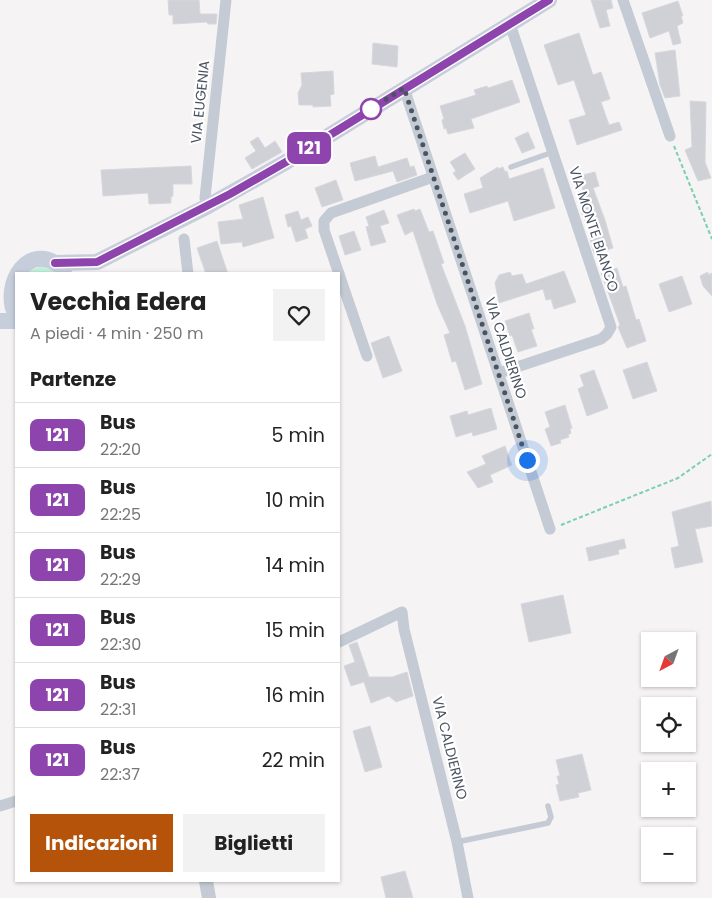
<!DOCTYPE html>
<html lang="it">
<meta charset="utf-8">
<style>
:root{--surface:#fff;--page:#f2f2f2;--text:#222;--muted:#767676;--line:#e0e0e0;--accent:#b45309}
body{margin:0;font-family:Poppins,sans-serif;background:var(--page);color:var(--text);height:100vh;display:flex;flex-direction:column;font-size:19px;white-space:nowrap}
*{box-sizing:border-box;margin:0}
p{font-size:16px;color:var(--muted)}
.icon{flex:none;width:28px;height:28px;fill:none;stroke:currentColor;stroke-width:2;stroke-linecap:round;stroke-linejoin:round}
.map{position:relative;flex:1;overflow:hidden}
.drawer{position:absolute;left:15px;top:272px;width:325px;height:610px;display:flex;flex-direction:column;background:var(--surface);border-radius:0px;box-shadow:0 1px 4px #0004}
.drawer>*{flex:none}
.badge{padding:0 10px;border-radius:8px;font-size:18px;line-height:32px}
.needle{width:32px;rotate:221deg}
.controls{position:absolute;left:641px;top:632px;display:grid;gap:10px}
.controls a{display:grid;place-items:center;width:55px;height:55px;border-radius:0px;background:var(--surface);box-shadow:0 1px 4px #0004;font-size:25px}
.you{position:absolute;width:25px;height:25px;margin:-12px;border:4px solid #fff;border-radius:50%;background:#1a73e8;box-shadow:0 0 0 8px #1a73e833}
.map>.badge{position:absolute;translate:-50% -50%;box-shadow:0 0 0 2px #fff}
h2{padding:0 15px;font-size:19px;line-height:45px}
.round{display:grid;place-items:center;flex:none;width:52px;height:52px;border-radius:0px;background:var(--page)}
.overview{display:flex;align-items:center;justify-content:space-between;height:85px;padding:0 15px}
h1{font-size:24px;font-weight:700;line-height:38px}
.primary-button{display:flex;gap:10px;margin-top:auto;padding:10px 15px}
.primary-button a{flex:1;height:58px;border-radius:0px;background:var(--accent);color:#fff;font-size:20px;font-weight:700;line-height:58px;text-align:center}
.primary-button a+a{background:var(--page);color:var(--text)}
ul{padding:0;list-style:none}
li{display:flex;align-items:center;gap:15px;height:65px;padding:0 15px;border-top:1px solid var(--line)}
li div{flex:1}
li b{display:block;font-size:19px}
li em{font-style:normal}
li .badge{min-width:55px;font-weight:700;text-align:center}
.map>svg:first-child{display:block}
.green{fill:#c2f1da}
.building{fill:#cfd1d7;stroke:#d7d8de}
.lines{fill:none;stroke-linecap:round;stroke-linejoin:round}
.path{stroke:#79d0b0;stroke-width:2;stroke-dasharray:4 2.5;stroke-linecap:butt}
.service{stroke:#c4cbd4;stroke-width:5.5}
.minor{stroke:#c4cbd4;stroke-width:11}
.tertiary{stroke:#c4cbd4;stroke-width:14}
.secondary{stroke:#c6cddb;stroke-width:16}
.line-casing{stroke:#fff;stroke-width:11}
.line{stroke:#8e44ad;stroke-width:8}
.walk{stroke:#4a5361;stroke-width:5;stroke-dasharray:0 9}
.stop-dot{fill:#fff;stroke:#8e44ad;stroke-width:2.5}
.labels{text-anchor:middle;stroke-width:4.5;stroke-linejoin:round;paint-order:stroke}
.street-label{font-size:14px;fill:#4a5361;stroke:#fff}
</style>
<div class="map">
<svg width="712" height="898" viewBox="0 0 712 898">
<rect width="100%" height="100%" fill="#f5f3f3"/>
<polygon class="green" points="42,266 59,274 21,274"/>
<g class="building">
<polygon points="168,0 199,0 200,14 217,14 216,24 208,24 207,22 173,24 173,15 169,15"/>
<polygon points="591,0 611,0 613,8 606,10 610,26 600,28"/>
<polygon points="678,1 683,16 681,16 683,23 677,26 681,43 673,45 669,31 650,38 642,13"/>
<polygon points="579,33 593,75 601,72 610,99 601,102 609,125 619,122 622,130 577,145 569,120 586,115 574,80 558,85 544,45"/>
<polygon points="373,43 398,46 397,67 372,64"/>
<polygon points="675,50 680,96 665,98 660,85 655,53"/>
<polygon points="333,71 334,94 330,95 331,106 313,107 313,105 299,105 298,93 302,85 301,73"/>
<polygon points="512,80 520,102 471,119 474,128 448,134 446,128 444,129 442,120 444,119 440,106 476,95 474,90 487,86 488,88"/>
<polygon points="690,101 706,102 705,162 711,178 698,181 685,150 692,147"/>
<polygon points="528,132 535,148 522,153 515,138"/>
<polygon points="258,137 265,148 275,141 282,152 252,169 245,158 256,151 250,142"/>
<polygon points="465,153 475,169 458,180 453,173 456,171 450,162"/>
<polygon points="375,156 378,167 407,158 410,167 414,166 417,175 397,182 393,171 355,181 350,163"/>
<polygon points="191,166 192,184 173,184 173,196 171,197 171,203 149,204 148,193 103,196 101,170"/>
<polygon points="498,167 498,169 503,167 505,172 507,171 509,179 543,168 555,208 514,221 508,201 470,213 464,194 483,188 480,178"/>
<polygon points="595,172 599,186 593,188 605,220 613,248 594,254 589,235 591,235 580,209 587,206 579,176"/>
<polygon points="336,180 343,200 322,207 315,188"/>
<polygon points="263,197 274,238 243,247 242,242 221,244 218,222 243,219 239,205"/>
<polygon points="414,209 415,211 420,209 429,232 433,231 444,263 441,264 465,326 482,384 465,390 456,361 452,362 444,335 450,333 437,304 413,231 405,235 397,215"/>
<polygon points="384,210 389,223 380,226 386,242 371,246 366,227 369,226 366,217"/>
<polygon points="298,211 301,220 308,217 312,226 305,229 308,238 296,242 291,226 288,227 285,215"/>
<polygon points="354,231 361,250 345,255 339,236"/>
<polygon points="217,241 228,274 206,274 197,248"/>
<polygon points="617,268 623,287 626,286 636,320 639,319 646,341 627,348 618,327 620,325 601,273"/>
<polygon points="564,271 576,302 554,309 551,299 546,300 543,289 499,303 495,283 499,275 510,272 512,276 522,274 526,284"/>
<polygon points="708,272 708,275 712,273 712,296 703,286 700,276"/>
<polygon points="682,276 692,304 669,312 659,284"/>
<polygon points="529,313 534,329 531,329 537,346 518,352 512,335 510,336 505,321"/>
<polygon points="389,336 402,371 383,378 371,343"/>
<polygon points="647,362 657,391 633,399 623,370"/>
<polygon points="594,370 608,408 587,416 578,389 584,386 580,375"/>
<polygon points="565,405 572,428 570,429 571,433 568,435 569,437 560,440 561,443 551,446 545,429 550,427 545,412"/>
<polygon points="491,408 497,429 473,436 472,432 456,437 450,416 467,411 468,415"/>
<polygon points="505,446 512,465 490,475 493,482 478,488 467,472 486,464 482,456"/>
<polygon points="711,501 712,526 695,529 703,562 675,568 671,548 679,546 672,512"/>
<polygon points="624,539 626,548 618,550 619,554 589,561 586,548"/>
<polygon points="563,595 571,633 529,642 521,604"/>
<polygon points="357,642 369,677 392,677 407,672 413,696 396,702 389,696 371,703 364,682 351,686 344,666 355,662 349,645"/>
<polygon points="370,726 382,767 365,772 353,731"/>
<polygon points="582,754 591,790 578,793 579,797 560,801 556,785 559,784 557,776 560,776 556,760"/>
<polygon points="405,871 413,898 386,898 381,877"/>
</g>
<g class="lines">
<g class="path">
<polyline points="674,146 712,239"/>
<polyline points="561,525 678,478 712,454"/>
</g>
<g class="service">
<polyline points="511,167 553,152"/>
<polyline points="457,842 548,823 551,817 548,806"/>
</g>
<g class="minor">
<polyline points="623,0 670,136"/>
<polyline points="404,88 550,529"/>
<polyline points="208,206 205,198 226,0"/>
<polyline points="184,239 188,274"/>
<polyline points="339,274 324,230 324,221 331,213 433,177"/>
<polyline points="339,274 367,356"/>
<polyline points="499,373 601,339 607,334 611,327 510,24"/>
<polyline points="339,642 402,612 404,629 457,842 468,898"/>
<polyline points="0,806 16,801"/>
</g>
<polyline class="tertiary" points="206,881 209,898"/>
<g class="secondary">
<polyline points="55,263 97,262 208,206 286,162 549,0"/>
<path d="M16 316C0 284 30 237 64 270"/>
<polyline points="0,321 16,321"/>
</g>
</g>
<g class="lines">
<g class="line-casing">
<polyline id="line" points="55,263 97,262 230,194 286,162 549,0"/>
</g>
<use href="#line" class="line"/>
<polyline class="walk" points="371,109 404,88 527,460"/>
</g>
<circle class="stop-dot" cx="371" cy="109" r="10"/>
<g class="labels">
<g class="street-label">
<text transform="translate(200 102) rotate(-84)" y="5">VIA EUGENIA</text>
<text transform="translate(594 229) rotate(72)" y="5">VIA MONTE BIANCO</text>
<text transform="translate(506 348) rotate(72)" y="5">VIA CALDIERINO</text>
<text transform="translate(450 748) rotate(76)" y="5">VIA CALDIERINO</text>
</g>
</g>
</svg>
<div class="controls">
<a><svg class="needle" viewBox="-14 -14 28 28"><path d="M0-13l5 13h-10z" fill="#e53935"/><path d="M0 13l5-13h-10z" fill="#767676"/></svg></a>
<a><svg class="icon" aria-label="locate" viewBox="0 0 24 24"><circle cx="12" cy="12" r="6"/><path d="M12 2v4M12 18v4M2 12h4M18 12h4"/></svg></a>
<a>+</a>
<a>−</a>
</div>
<div class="you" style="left:527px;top:460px"></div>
<b class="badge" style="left:309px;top:148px;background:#8e44ad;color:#fff">121</b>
<section class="drawer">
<div class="overview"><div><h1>Vecchia Edera</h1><p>A piedi · 4 min · 250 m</p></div><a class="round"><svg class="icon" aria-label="heart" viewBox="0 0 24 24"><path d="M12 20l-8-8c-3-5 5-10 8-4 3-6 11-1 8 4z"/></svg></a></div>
<h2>Partenze</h2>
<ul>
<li><span class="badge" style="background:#8e44ad;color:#fff">121</span><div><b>Bus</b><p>22:20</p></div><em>5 min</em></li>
<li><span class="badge" style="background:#8e44ad;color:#fff">121</span><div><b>Bus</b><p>22:25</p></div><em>10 min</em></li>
<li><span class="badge" style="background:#8e44ad;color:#fff">121</span><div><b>Bus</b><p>22:29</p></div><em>14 min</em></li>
<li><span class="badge" style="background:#8e44ad;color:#fff">121</span><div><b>Bus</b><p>22:30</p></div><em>15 min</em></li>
<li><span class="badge" style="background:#8e44ad;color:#fff">121</span><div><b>Bus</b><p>22:31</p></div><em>16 min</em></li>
<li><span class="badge" style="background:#8e44ad;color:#fff">121</span><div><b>Bus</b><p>22:37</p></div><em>22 min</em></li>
</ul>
<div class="primary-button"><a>Indicazioni</a><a>Biglietti</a></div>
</section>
</div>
